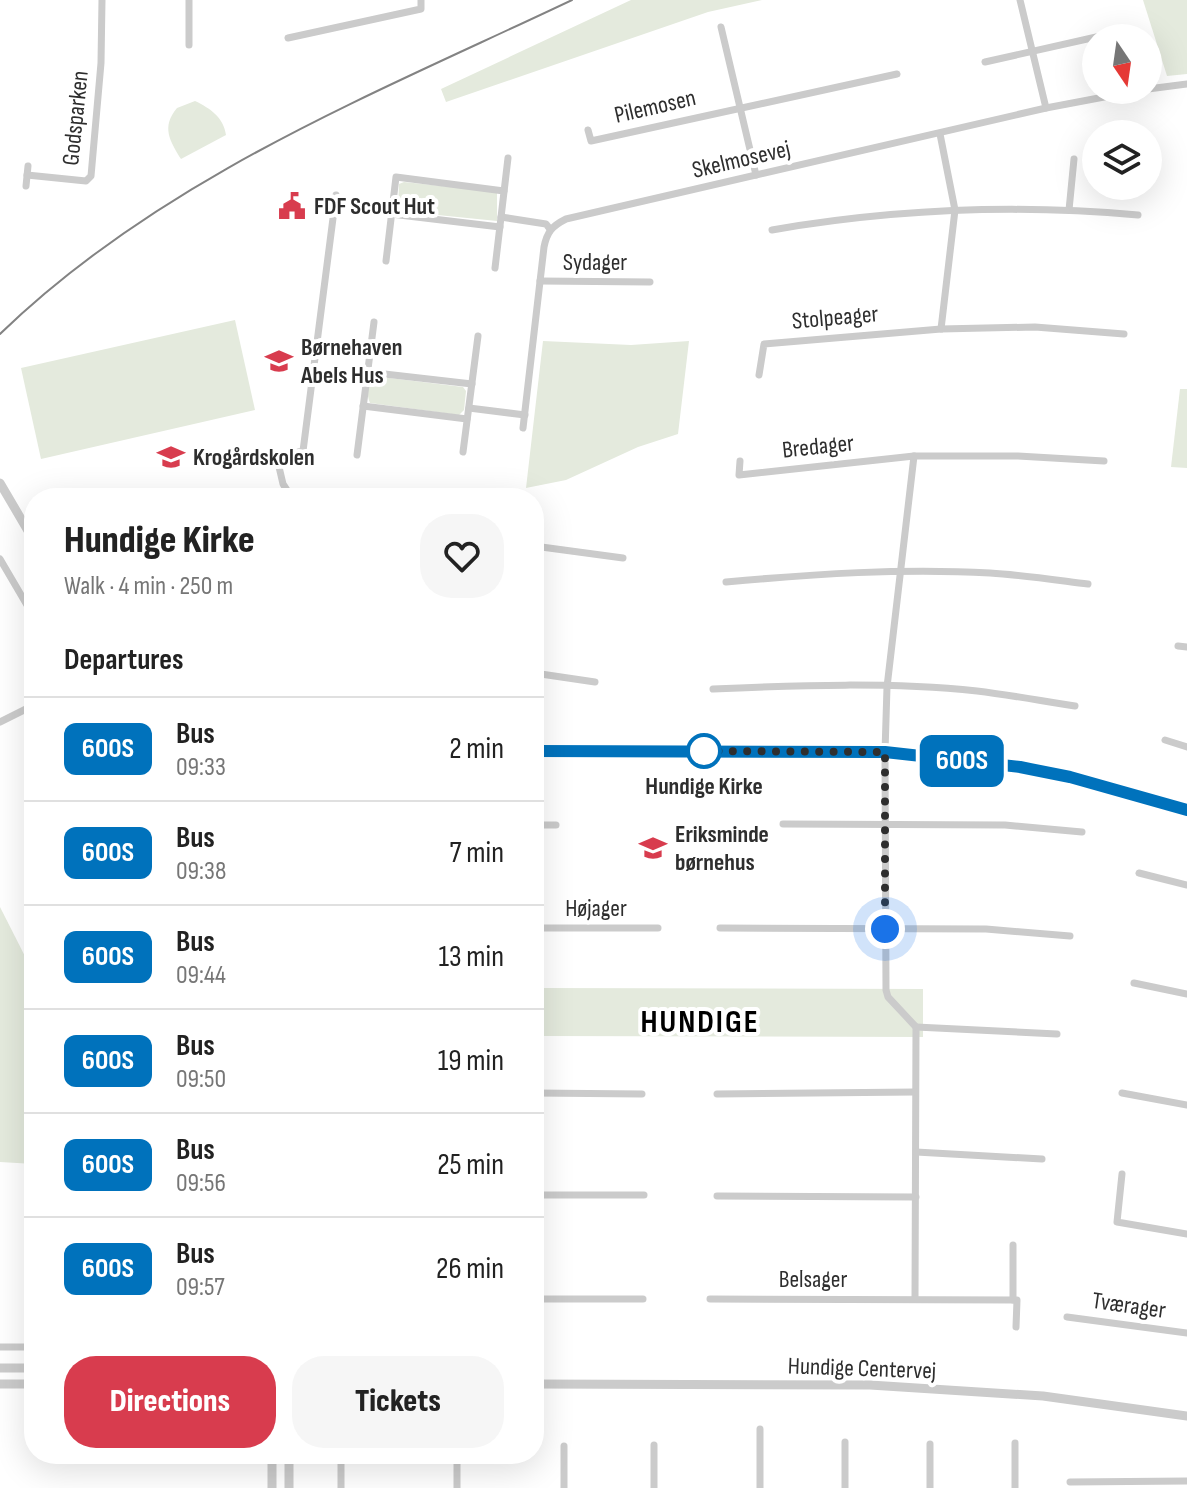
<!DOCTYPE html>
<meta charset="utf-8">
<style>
:root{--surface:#fff;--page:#f6f6f6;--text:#222;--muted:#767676;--line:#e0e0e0;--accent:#d83c4e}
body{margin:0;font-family:"Sofia Sans Condensed",sans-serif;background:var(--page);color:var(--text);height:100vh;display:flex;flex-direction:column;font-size:30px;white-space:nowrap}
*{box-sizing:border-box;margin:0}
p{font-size:26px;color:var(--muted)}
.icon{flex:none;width:44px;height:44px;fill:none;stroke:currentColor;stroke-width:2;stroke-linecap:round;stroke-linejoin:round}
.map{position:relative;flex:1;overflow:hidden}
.details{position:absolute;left:24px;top:488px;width:520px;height:976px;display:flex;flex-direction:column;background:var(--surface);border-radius:32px;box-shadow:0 8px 32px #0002}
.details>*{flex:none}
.badge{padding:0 16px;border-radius:12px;font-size:28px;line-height:52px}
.needle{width:52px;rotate:167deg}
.controls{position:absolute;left:1082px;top:24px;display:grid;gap:16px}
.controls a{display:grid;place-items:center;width:80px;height:80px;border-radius:50%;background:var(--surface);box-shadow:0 8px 32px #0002;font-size:40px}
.you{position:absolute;width:40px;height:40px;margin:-20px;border:6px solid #fff;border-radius:50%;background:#1a73e8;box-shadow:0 0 0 12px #1a73e833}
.map>.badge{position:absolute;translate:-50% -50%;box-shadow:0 0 0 4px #fff}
h2{padding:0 40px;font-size:30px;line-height:72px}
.round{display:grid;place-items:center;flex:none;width:84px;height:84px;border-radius:32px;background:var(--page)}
.head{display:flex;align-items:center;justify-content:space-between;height:136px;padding:0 40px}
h1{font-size:38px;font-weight:800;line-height:60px}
.cta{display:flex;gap:16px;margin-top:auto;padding:16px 40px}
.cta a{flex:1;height:92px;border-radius:32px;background:var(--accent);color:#fff;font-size:32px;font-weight:800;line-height:92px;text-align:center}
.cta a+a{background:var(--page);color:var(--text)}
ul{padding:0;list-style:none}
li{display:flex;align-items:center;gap:24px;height:104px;padding:0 40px;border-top:2px solid var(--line)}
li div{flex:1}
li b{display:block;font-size:30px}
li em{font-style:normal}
li .badge{min-width:88px;font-weight:700;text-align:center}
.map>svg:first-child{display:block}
.green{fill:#e4eadd}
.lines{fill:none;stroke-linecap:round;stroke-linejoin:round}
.minor{stroke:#cbcbcb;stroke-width:7}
.tertiary{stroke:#cbcbcb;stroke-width:9}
.tram{stroke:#838383;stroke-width:2}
.line-casing{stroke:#fff;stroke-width:18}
.line{stroke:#0072bc;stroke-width:12}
.walk{stroke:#2e2e2e;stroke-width:8;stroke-dasharray:0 14.4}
.stop-dot{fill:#fff;stroke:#0072bc;stroke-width:4}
.labels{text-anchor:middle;stroke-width:8;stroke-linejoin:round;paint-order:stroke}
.street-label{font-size:24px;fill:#2e2e2e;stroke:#fff}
.poi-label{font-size:24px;font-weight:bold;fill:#2e2e2e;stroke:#fff;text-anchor:start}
.stop-label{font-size:24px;font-weight:bold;fill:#2e2e2e;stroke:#fff}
.district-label{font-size:32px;font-weight:bold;letter-spacing:2px;fill:#000;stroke:#fff}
</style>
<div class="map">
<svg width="1187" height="1488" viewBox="0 0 1187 1488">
<rect width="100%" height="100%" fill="#fff"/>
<g class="green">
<polygon points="631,0 762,0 708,12 446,102 441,89"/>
<polygon points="1143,0 1187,0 1187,74 1167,76"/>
<path d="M195 101C210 108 224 118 226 135L181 159C170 141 161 127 177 108Z"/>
<polygon points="404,182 497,192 497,221 398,211 399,184"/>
<polygon points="235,320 255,410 41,459 21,368"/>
<polygon points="543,341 631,345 689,341 678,434 638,447 566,480 526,488"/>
<path d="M373 376 463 387 466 391 464 410 459 415 370 403C366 395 368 383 373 376Z"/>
<polygon points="1180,389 1187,389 1187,468 1171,467"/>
<polygon points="0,907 34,974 34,1164 0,1162"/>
<polygon points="534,988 923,989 923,1037 534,1036"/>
</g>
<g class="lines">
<g class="minor">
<polyline points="1020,0 1046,108"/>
<polyline points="721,27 756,175"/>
<polyline points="288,38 421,9 421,0"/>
<polyline points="189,45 189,0"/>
<polyline points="985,62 1114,33"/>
<polyline points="1148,89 1187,84"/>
<polyline points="588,130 591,141 897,74"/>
<polyline points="940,134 955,210 941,329"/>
<polyline points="27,175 86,181 91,176 101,63 102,0"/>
<polyline points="26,186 28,166"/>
<polyline points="1069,210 1074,159"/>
<polyline points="391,214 500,227"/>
<polyline points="501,217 546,224 550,229"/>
<path d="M772 230C894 209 1015 204 1138 215"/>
<polyline points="386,261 396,177 504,191"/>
<polyline points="495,268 508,158"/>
<polyline points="540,281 650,282"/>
<polyline points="367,372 472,384"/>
<polyline points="759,375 764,344 941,329 1035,327 1124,334"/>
<polyline points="363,406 467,419"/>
<polyline points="469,408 525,415"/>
<path d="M523 428 544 247C547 232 552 226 566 219L1046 108 1141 90"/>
<polyline points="463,452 478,336"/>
<polyline points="276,454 283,484 292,498"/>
<polyline points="357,455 374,322"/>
<polyline points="914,456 887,687 885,752 886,990 888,997 916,1027 915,1299"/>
<polyline points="276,457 303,451 336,195"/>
<polyline points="740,461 739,475 914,456 1018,456 1104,461"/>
<polyline points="534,546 623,558"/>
<polyline points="0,559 34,617"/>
<path d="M726 582C814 574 902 568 990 573 1023 575 1056 580 1088 584"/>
<polyline points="1178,646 1187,647"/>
<polyline points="534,673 595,682"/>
<path d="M713 689C801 685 890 682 977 691 1010 695 1042 701 1075 706"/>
<polyline points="0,722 34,705"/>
<polyline points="1165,740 1187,747"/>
<polyline points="534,751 885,752 1020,767 1070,777 1187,810"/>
<polyline points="783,824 1005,825 1082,832"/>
<polyline points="534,825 556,825"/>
<polyline points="1139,873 1187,885"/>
<polyline points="534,928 658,928"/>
<polyline points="720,928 986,929 1070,936"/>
<polyline points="1134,983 1187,994"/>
<polyline points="916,1027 1057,1034"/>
<polyline points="534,1042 535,1299"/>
<polyline points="535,1093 642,1094"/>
<polyline points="1122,1093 1187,1105"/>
<polyline points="717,1094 915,1092"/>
<polyline points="916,1152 1042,1159"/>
<polyline points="1122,1174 1117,1222 1187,1234"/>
<polyline points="534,1195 644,1195"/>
<polyline points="717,1196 916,1197"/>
<polyline points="534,1299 643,1299"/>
<polyline points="710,1299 1017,1300 1016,1327"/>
<polyline points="1013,1300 1013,1245"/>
<polyline points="1067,1317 1187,1333"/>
<polyline points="0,1347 34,1347"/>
<polyline points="564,1446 564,1488"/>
<polyline points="341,1454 341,1488"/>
<polyline points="457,1454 457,1488"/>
<polyline points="1070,1482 1187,1481"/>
<polyline points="654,1488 654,1445"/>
<polyline points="760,1488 760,1429"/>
<polyline points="845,1488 845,1442"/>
<polyline points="930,1488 930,1444"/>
<polyline points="1015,1488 1015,1443"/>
</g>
<g class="tertiary">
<polyline points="0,483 34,541"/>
<polyline points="0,1368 34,1368"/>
<polyline points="0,1384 34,1384"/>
<polyline points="534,1384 870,1385 1043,1396 1187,1416"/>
<polyline points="272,1454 272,1488"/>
<polyline points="289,1454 289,1488"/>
</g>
<path class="tram" d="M0 334C161 178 372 95 572 0"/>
</g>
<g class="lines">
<g class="line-casing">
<polyline id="line" points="534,751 885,752 1020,767 1070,777 1187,810"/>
</g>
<use href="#line" class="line"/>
<polyline class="walk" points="704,751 885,752 885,929"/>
</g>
<defs>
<g id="civic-bare" transform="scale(2.16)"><path d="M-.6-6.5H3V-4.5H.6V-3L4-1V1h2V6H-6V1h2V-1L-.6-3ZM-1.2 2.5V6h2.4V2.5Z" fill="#d83c4e" stroke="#fff" stroke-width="2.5" paint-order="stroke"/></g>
<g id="school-bare" transform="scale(2.16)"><path d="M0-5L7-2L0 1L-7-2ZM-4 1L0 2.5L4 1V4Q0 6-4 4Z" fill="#d83c4e" stroke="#fff" stroke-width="2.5" paint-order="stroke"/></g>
</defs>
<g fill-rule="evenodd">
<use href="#civic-bare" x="292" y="206"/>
<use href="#school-bare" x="279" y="361"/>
<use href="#school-bare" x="171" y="457"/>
<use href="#school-bare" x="653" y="848"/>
</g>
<circle class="stop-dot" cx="704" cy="751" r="16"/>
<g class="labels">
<g class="street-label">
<text transform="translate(655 106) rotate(-13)" y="8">Pilemosen</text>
<text transform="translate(75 118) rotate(-84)" y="8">Godsparken</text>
<text transform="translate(741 159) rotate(-13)" y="8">Skelmosevej</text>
<text x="595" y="270">Sydager</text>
<text transform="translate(835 317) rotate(-5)" y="8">Stolpeager</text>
<text transform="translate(818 446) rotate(-6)" y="8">Bredager</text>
<text x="596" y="916">Højager</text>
<text x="813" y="1287">Belsager</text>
<text transform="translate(1129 1305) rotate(8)" y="8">Tværager</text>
<text transform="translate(862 1368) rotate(2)" y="8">Hundige Centervej</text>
</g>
<g class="poi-label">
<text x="314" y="214">FDF Scout Hut</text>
<text x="301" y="355">Børnehaven<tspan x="301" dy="28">Abels Hus</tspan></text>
<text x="193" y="465">Krogårdskolen</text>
<text x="675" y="842">Eriksminde<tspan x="675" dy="28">børnehus</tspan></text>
</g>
<g class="stop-label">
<text x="704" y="794">Hundige Kirke</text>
</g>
<g class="district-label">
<text x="700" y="1032">HUNDIGE</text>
</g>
</g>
</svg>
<div class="controls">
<a><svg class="needle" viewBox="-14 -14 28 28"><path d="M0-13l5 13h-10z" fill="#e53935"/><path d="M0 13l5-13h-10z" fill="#767676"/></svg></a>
<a><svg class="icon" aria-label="layers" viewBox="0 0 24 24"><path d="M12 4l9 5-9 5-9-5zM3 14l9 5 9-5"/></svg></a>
</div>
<div class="you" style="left:885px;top:929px"></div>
<b class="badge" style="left:962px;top:761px;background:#0072bc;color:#fff">600S</b>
<section class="details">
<div class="head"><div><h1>Hundige Kirke</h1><p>Walk · 4 min · 250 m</p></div><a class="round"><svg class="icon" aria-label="heart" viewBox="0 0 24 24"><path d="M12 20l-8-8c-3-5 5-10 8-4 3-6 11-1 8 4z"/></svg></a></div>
<h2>Departures</h2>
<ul>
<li><span class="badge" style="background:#0072bc;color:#fff">600S</span><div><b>Bus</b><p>09:33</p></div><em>2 min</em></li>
<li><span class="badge" style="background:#0072bc;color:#fff">600S</span><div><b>Bus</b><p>09:38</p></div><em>7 min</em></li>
<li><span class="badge" style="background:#0072bc;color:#fff">600S</span><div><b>Bus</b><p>09:44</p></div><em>13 min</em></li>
<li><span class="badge" style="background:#0072bc;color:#fff">600S</span><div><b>Bus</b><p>09:50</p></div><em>19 min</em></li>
<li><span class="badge" style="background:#0072bc;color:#fff">600S</span><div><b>Bus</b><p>09:56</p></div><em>25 min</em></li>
<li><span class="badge" style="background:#0072bc;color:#fff">600S</span><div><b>Bus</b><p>09:57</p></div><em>26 min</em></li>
</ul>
<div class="cta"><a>Directions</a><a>Tickets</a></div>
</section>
</div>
